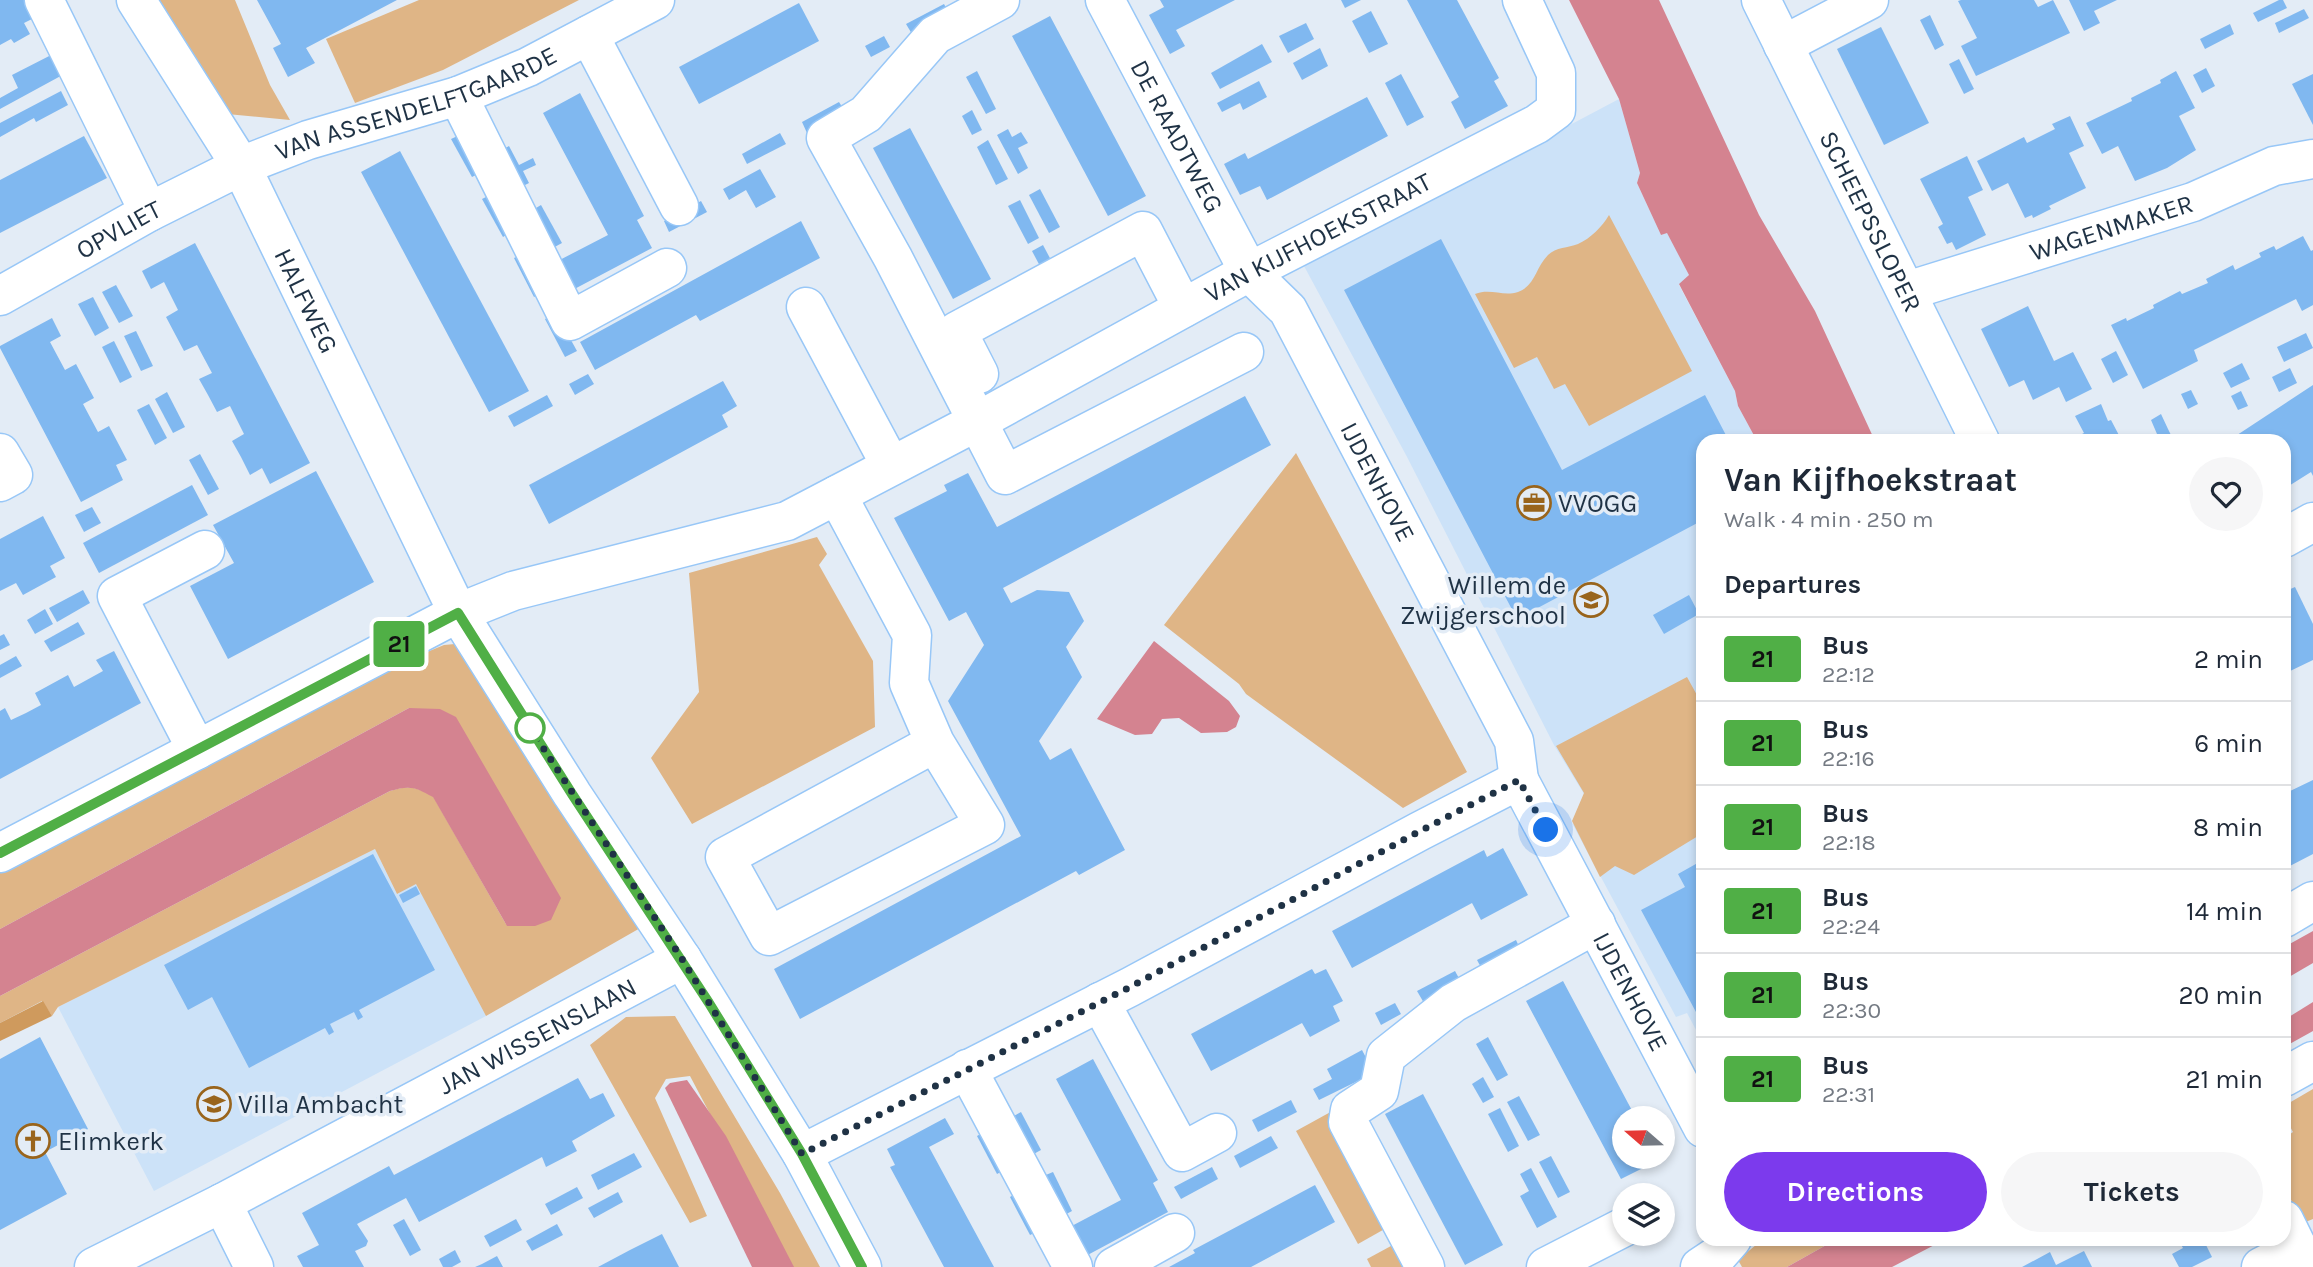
<!DOCTYPE html>
<meta charset="utf-8">
<style>
:root{--surface:#fff;--page:#f6f6f7;--text:#1f2937;--muted:#747a83;--line:#e0e1e3;--accent:#7c3aed}
body{margin:0;font-family:Karla,sans-serif;background:var(--page);color:var(--text);height:100vh;display:flex;flex-direction:column;font-size:26px;white-space:nowrap}
*{box-sizing:border-box;margin:0}
p{font-size:23px;color:var(--muted)}
.icon{flex:none;width:38px;height:38px;fill:none;stroke:currentColor;stroke-width:2;stroke-linecap:round;stroke-linejoin:round}
.map{position:relative;flex:1;overflow:hidden}
.details{position:absolute;left:1696px;top:434px;width:595px;height:812px;display:flex;flex-direction:column;background:var(--surface);border-radius:21px;box-shadow:0 4px 10px #0003}
.details>*{flex:none}
.badge{padding:0 14px;border-radius:5px;font-size:24px;line-height:46px}
.needle{width:46px;rotate:290deg}
.fabs{position:absolute;left:1612px;top:1106px;display:grid;gap:14px}
.fabs a{display:grid;place-items:center;width:63px;height:63px;border-radius:50%;background:var(--surface);box-shadow:0 4px 10px #0003;font-size:35px}
.you{position:absolute;width:35px;height:35px;margin:-18px;border:5px solid #fff;border-radius:50%;background:#1a73e8;box-shadow:0 0 0 10px #1a73e833}
.map>.badge{position:absolute;translate:-50% -50%;box-shadow:0 0 0 4px #fff}
h2{padding:0 28px;font-size:26px;line-height:63px}
.round{display:grid;place-items:center;flex:none;width:74px;height:74px;border-radius:37px;background:var(--page)}
.overview{display:flex;align-items:center;justify-content:space-between;height:119px;padding:0 28px}
h1{font-size:33px;font-weight:700;line-height:52px}
.cta{display:flex;gap:14px;margin-top:auto;padding:14px 28px}
.cta a{flex:1;height:80px;border-radius:42px;background:var(--accent);color:#fff;font-size:28px;font-weight:700;line-height:80px;text-align:center}
.cta a+a{background:var(--page);color:var(--text)}
ul{padding:0;list-style:none}
li{display:flex;align-items:center;gap:21px;height:84px;padding:0 28px;border-top:2px solid var(--line)}
li div{flex:1}
li b{display:block;font-size:26px}
li em{font-style:normal}
li .badge{min-width:77px;font-weight:700;text-align:center}
.map>svg:first-child{display:block}
.built{fill:#cce2f8}
.green{fill:#dfb586}
.forest{fill:#cf9a5d}
.water{fill:#d48390}
.building{fill:#80b8f0}
.lines{fill:none;stroke-linecap:round;stroke-linejoin:round}
.minor-casing{stroke:#98c7f7;stroke-width:41}
.minor{stroke:#fff;stroke-width:38}
.line-casing{stroke:#fff;stroke-width:16}
.line{stroke:#50af46;stroke-width:10}
.walk{stroke:#1f3245;stroke-width:7;stroke-dasharray:0 12.6}
.stop-dot{fill:#fff;stroke:#50af46;stroke-width:3.5}
.labels{text-anchor:middle;stroke-width:7;stroke-linejoin:round;paint-order:stroke}
.street-label{font-size:26px;fill:#1f3245;stroke:#e3ecf6}
.poi-label{font-size:26px;fill:#1f3245;stroke:#e3ecf6;text-anchor:start}
</style>
<div class="map">
<svg width="2313" height="1267" viewBox="0 0 2313 1267">
<rect width="100%" height="100%" fill="#e3ecf6"/>
<g class="built">
<polygon points="1619,99 1640,173 1637,183 1661,235 1667,232 1689,275 1679,285 1735,391 1738,406 1757,441 1703,441 1703,1043 1687,1013 1676,1017 1573,825 1584,794 1554,745 1406,455 1304,266"/>
<polygon points="375,849 397,894 416,883 486,1016 154,1191 58,1007"/>
</g>
<g class="green">
<polygon points="157,0 235,0 270,85 290,120 227,114"/>
<polygon points="419,0 579,0 443,70 355,103 326,39"/>
<path d="M1609 215 1692 371 1589 426 1565 384 1554 389 1537 357 1514 368 1475 294C1491 288 1503 297 1518 292 1536 285 1535 268 1548 255 1556 247 1568 248 1578 244 1591 238 1602 227 1609 215Z"/>
<polygon points="1296,453 1467,772 1403,808 1246,694 1239,684 1164,625"/>
<polygon points="817,537 827,554 819,565 873,661 875,727 692,824 651,758 699,692 689,573"/>
<path d="M466 643 642 927 486 1016 416 884 397 894 375 849 58 1007 52 1016 42 1001 0 1023V996L390 791C410 785 415 787 433 796L507 926 409 708 0 929V871L357 681 444 645Z"/>
<polygon points="1687,677 1703,706 1703,833 1634,875 1615,866 1600,877 1572,821 1584,793 1556,746"/>
<polygon points="675,1016 780,1193 820,1267 791,1267 690,1076 666,1079 655,1098 707,1216 690,1223 590,1045 626,1017"/>
<polygon points="2313,1089 2313,1219 2303,1223 2284,1186 2284,1138 2293,1132 2284,1116 2284,1106"/>
<polygon points="1336,1109 1397,1222 1358,1244 1296,1131"/>
<polygon points="1763,1239 1837,1239 1787,1267 1742,1267 1738,1260"/>
<polygon points="1402,1240 1416,1267 1371,1267 1367,1259"/>
</g>
<polygon class="forest" points="43,1001 52,1016 0,1041 0,1023"/>
<g class="water">
<polygon points="1569,0 1659,0 1759,215 1815,311 1875,441 1757,441 1738,406 1735,391 1679,284 1689,275 1667,233 1661,235 1637,183 1640,173 1619,99"/>
<polygon points="1154,641 1229,701 1240,716 1236,727 1227,732 1201,733 1179,718 1162,719 1152,734 1135,735 1097,719"/>
<path d="M409 708 440 709 456 717 561 898 551 920 535 926H507L433 797C415 787 410 785 390 791L0 996V929Z"/>
<polygon points="2313,931 2313,963 2284,980 2284,947"/>
<polygon points="2313,1002 2313,1031 2284,1047 2284,1020"/>
<polygon points="687,1080 726,1136 794,1267 752,1267 665,1088 670,1083"/>
<polygon points="1837,1239 1946,1239 1892,1267 1787,1267"/>
</g>
<g class="building">
<polygon points="0,0 27,0 36,17 24,23 30,34 14,43 11,39 0,45"/>
<polygon points="257,0 397,0 306,48 315,63 288,77 273,48 281,44"/>
<polygon points="1160,0 1235,0 1176,30 1185,46 1170,54 1149,15 1164,7"/>
<polygon points="1341,0 1361,0 1345,8"/>
<polygon points="1407,0 1457,0 1499,78 1494,81 1508,106 1465,129 1451,102 1459,97"/>
<polygon points="1961,0 2034,0 2038,7 2053,0 2070,33 1976,76 1961,46 1977,38 1958,1"/>
<polygon points="2069,0 2117,0 2094,11 2100,23 2084,31"/>
<polygon points="2279,0 2283,0 2287,8 2258,22 2253,13"/>
<polygon points="799,3 819,41 699,104 679,67"/>
<polygon points="944,4 950,15 912,34 906,24"/>
<polygon points="2304,9 2309,18 2279,33 2275,23"/>
<polygon points="1371,11 1388,44 1369,53 1352,21"/>
<polygon points="1930,15 1944,45 1935,50 1920,20"/>
<polygon points="1050,16 1146,196 1108,216 1012,36"/>
<polygon points="1306,23 1314,39 1288,53 1279,36"/>
<polygon points="2230,24 2234,34 2205,49 2200,39"/>
<polygon points="1881,27 1929,123 1884,145 1837,49"/>
<polygon points="884,36 890,47 871,57 865,46"/>
<polygon points="1262,44 1272,62 1220,89 1211,73"/>
<polygon points="1320,48 1328,66 1302,80 1293,63"/>
<polygon points="57,52 68,72 0,109 0,98 18,88 12,75"/>
<polygon points="1959,59 1974,89 1964,94 1949,64"/>
<polygon points="2206,68 2215,86 2202,93 2193,75"/>
<polygon points="977,71 996,109 986,114 966,77"/>
<polygon points="2176,71 2195,108 2179,116 2196,150 2167,168 2135,181 2118,146 2102,154 2086,123 2132,101 2131,98 2161,83 2160,80"/>
<polygon points="1401,74 1424,117 1407,126 1385,83"/>
<polygon points="2313,74 2313,125 2292,84"/>
<polygon points="1259,81 1267,97 1243,110 1240,103 1222,112 1217,103"/>
<polygon points="61,91 68,105 36,122 34,118 0,137 0,123"/>
<polygon points="580,93 644,216 637,220 652,248 565,294 550,265 608,235 543,113"/>
<polygon points="1367,97 1388,136 1267,200 1260,186 1240,195 1224,164 1245,153 1248,159"/>
<polygon points="839,102 846,113 807,133 802,122"/>
<polygon points="972,110 982,130 972,135 962,116"/>
<polygon points="2070,116 2084,146 2069,153 2086,188 2049,206 2051,209 2033,218 2032,215 2025,218 2008,183 1992,191 1977,161 2024,137 2027,143 2055,129 2052,124"/>
<polygon points="910,128 991,279 953,299 873,148"/>
<polygon points="1008,129 1012,137 1021,132 1028,143 1018,148 1028,168 1018,174 997,135"/>
<polygon points="780,133 786,144 747,164 742,154"/>
<polygon points="462,134 482,172 472,177 451,139"/>
<polygon points="84,136 107,178 0,233 0,180"/>
<polygon points="988,140 1008,179 996,185 977,147"/>
<polygon points="509,146 519,165 533,158 536,165 523,171 529,183 519,188 500,151"/>
<polygon points="400,151 529,391 489,412 361,172"/>
<polygon points="1967,156 1983,190 1968,197 1986,235 1956,250 1952,242 1947,244 1938,227 1943,224 1920,179"/>
<polygon points="760,169 776,197 756,208 746,190 729,200 723,189"/>
<polygon points="1040,189 1060,227 1049,233 1029,195"/>
<polygon points="494,193 513,231 503,237 482,199"/>
<polygon points="1020,200 1039,238 1028,244 1008,206"/>
<polygon points="701,201 707,212 669,232 664,221"/>
<polygon points="541,205 562,243 551,249 531,211"/>
<polygon points="801,221 820,258 700,321 696,315 595,370 580,342"/>
<polygon points="2303,236 2311,251 2313,250 2313,305 2302,311 2296,299 2194,350 2198,361 2143,389 2111,325 2126,318 2127,321 2154,308 2153,305 2180,291 2182,294 2208,283 2206,279 2233,265 2235,270 2261,257 2259,253 2274,246 2276,250"/>
<polygon points="1441,239 1562,470 1705,395 1729,441 1703,441 1703,520 1517,619 1344,290"/>
<polygon points="195,243 310,463 270,484 262,468 250,475 241,457 232,441 244,434 230,406 217,412 208,395 199,379 212,373 197,345 184,351 166,317 178,310 164,282 151,289 142,271"/>
<polygon points="1043,245 1052,262 1041,268 1032,251"/>
<polygon points="525,253 545,291 534,297 514,258"/>
<polygon points="116,285 133,316 119,323 102,292"/>
<polygon points="93,297 109,328 95,336 78,304"/>
<polygon points="2028,306 2054,361 2073,352 2092,389 2066,402 2059,387 2033,400 2024,380 2009,387 1981,329"/>
<polygon points="556,313 577,351 565,357 545,319"/>
<polygon points="52,318 61,336 50,342 65,370 76,364 94,398 83,404 98,432 109,426 127,460 116,465 123,480 81,502 0,348 0,346"/>
<polygon points="136,331 153,366 141,371 124,336"/>
<polygon points="2306,333 2313,348 2284,362 2277,347"/>
<polygon points="114,341 132,377 120,383 102,347"/>
<polygon points="2116,351 2128,375 2113,383 2101,359"/>
<polygon points="2242,363 2250,379 2231,388 2223,373"/>
<polygon points="2290,368 2297,383 2279,392 2272,377"/>
<polygon points="588,374 594,384 575,395 569,384"/>
<polygon points="723,381 737,406 722,415 728,427 549,524 529,485"/>
<polygon points="2313,385 2313,476 2311,472 2284,489 2284,441 2228,441"/>
<polygon points="2191,390 2198,404 2188,409 2181,394"/>
<polygon points="2241,391 2248,406 2238,410 2231,396"/>
<polygon points="167,392 185,427 173,433 155,399"/>
<polygon points="547,395 553,406 514,427 508,416"/>
<polygon points="1245,396 1271,445 1003,588 1011,603 1037,590 1069,592 1084,621 1066,647 1082,677 1039,741 1050,760 1071,748 1125,850 1079,875 1076,871 800,1019 774,969 1021,836 948,701 984,645 966,612 949,621 894,518 947,491 944,485 968,473 997,527"/>
<polygon points="149,404 167,438 155,445 137,410"/>
<polygon points="2101,404 2108,421 2111,420 2122,441 2068,441 2084,433 2075,416"/>
<polygon points="2161,414 2168,429 2174,441 2161,441 2157,434 2151,420"/>
<polygon points="200,454 219,489 208,495 189,460"/>
<polygon points="316,471 374,582 228,659 190,586 234,563 213,525"/>
<polygon points="192,485 208,515 99,573 83,543"/>
<polygon points="92,507 101,523 84,532 75,515"/>
<polygon points="43,516 65,558 50,566 56,577 23,595 16,583 0,591 0,539"/>
<polygon points="2295,587 2313,624 2313,660 2284,674 2284,592"/>
<polygon points="83,590 90,603 57,622 49,608"/>
<polygon points="1689,595 1699,614 1664,634 1653,615"/>
<polygon points="45,609 53,624 35,634 27,620"/>
<polygon points="78,622 85,634 51,652 44,641"/>
<polygon points="4,634 10,645 0,650 0,636"/>
<polygon points="114,651 141,703 0,779 0,711 5,708 11,720 26,713 41,705 35,693 68,675 74,687 103,671 96,660"/>
<polygon points="16,656 22,666 0,678 0,665"/>
<polygon points="2313,780 2313,854 2284,869 2284,798 2290,795 2288,792"/>
<polygon points="1503,848 1528,895 1481,920 1472,903 1352,968 1332,931 1484,850 1487,857"/>
<polygon points="373,854 435,970 359,1010 363,1017 358,1020 354,1012 330,1024 334,1032 329,1035 325,1028 249,1068 212,997 188,1010 164,965"/>
<polygon points="1703,860 1703,1025 1641,910 1685,887 1678,874"/>
<polygon points="416,886 420,894 403,903 399,895"/>
<polygon points="1516,940 1521,951 1483,971 1477,960"/>
<polygon points="1312,969 1315,974 1326,969 1343,1001 1333,1006 1340,1021 1310,1037 1302,1023 1211,1071 1191,1034"/>
<polygon points="1455,971 1461,982 1424,1003 1417,991"/>
<polygon points="1563,981 1636,1118 1624,1118 1624,1157 1657,1157 1659,1160 1621,1179 1526,1001"/>
<polygon points="1395,1003 1401,1014 1381,1025 1375,1013"/>
<polygon points="40,1037 88,1129 45,1152 67,1194 0,1230 0,1059"/>
<polygon points="1488,1037 1508,1075 1497,1081 1476,1044"/>
<polygon points="1362,1050 1374,1073 1319,1100 1313,1089 1332,1079 1327,1069"/>
<polygon points="1093,1059 1158,1180 1153,1183 1168,1212 1082,1258 1066,1229 1121,1200 1056,1079"/>
<polygon points="1483,1077 1494,1097 1483,1103 1472,1084"/>
<polygon points="578,1078 590,1099 603,1093 615,1116 572,1141 577,1151 546,1167 542,1157 419,1222 406,1198 357,1224 368,1241 366,1246 355,1251 364,1267 303,1267 297,1256 319,1245 302,1213 389,1166 394,1175"/>
<polygon points="1423,1094 1503,1245 1465,1265 1385,1114"/>
<polygon points="1519,1096 1540,1135 1528,1141 1507,1102"/>
<polygon points="1291,1100 1297,1112 1258,1132 1252,1120"/>
<polygon points="1500,1108 1519,1146 1508,1152 1488,1114"/>
<polygon points="1021,1112 1041,1150 1030,1156 1010,1118"/>
<polygon points="945,1118 954,1134 929,1147 994,1267 944,1267 890,1167 895,1165 887,1149"/>
<polygon points="988,1130 1008,1168 997,1174 977,1136"/>
<polygon points="1271,1136 1278,1148 1240,1168 1234,1156"/>
<polygon points="634,1153 642,1167 598,1190 591,1175"/>
<polygon points="1551,1156 1570,1192 1558,1198 1539,1162"/>
<polygon points="1212,1167 1218,1179 1181,1199 1174,1187"/>
<polygon points="1531,1168 1557,1217 1537,1228 1520,1196 1529,1191 1520,1174"/>
<polygon points="1053,1172 1072,1211 1061,1217 1041,1177"/>
<polygon points="1315,1185 1335,1222 1251,1267 1169,1267 1195,1253 1193,1250"/>
<polygon points="577,1187 583,1198 551,1215 545,1204"/>
<polygon points="1020,1191 1041,1230 1030,1235 1010,1197"/>
<polygon points="618,1192 623,1202 594,1218 588,1208"/>
<polygon points="404,1219 421,1250 410,1256 393,1225"/>
<polygon points="516,1219 522,1230 490,1247 484,1236"/>
<polygon points="557,1224 563,1235 532,1251 526,1241"/>
<polygon points="662,1234 679,1267 598,1267 630,1250"/>
<polygon points="2178,1239 2203,1239 2212,1257 2192,1267 2179,1267 2172,1254 2183,1248"/>
<polygon points="455,1250 461,1262 452,1267 443,1267 439,1259"/>
<polygon points="2084,1251 2092,1267 2022,1267 2050,1252 2056,1265"/>
<polygon points="497,1256 503,1267 475,1267 482,1264"/>
</g>
<g class="lines">
<g class="minor-casing">
<g id="minor">
<polyline points="44,0 149,212"/>
<path id="s1" d="M136 0 241 166 458 613 572 794 682 959 802 1154 862 1267"/>
<polyline points="1000,0 935,35 866,114 826,138 893,258 1005,475 1244,352"/>
<path id="s2" d="M1105 0 1249 272 1288 310 1514 741 1519 780"/>
<path id="s3" d="M1761 0 1980 441"/>
<polyline points="589,35 679,206"/>
<polyline points="1783,45 1869,0"/>
<polyline points="458,96 570,321 667,268"/>
<path id="s4" d="M1907 291 2193 202 2274 166 2313 159"/>
<path id="s5" d="M0 296 149 212 241 166 308 140 458 96 528 67 655 0"/>
<polyline points="806,307 891,466"/>
<polyline points="979,374 957,331 1143,231 1183,308"/>
<polyline points="0,453 13,475 0,482"/>
<polyline points="837,495 912,635 909,683 935,743 985,825 769,936 725,857 935,743"/>
<polyline points="2284,538 2313,522"/>
<polyline points="197,750 117,596 205,550"/>
<path id="s6" d="M0 853 458 613 513 591 787 521 978 421 1249 272 1537 124 1556 110V73L1522 0"/>
<polyline points="2284,918 2313,901"/>
<polyline points="1100,1002 1182,1152 1217,1133"/>
<polyline points="967,1069 1073,1267"/>
<polyline points="2284,1077 2313,1061"/>
<path id="s7" d="M802 1154 1130 987 1420 831 1519 780 1703 1128"/>
<polyline points="222,1203 254,1267"/>
<polyline points="2284,1220 2307,1267"/>
<path id="s8" d="M94 1267 222 1203 682 959"/>
<polyline points="1114,1267 1175,1233"/>
<polyline points="1425,1267 1348,1122 1350,1110 1379,1091 1386,1056 1453,1003 1596,924"/>
<polyline points="1546,1267 1624,1227"/>
<polyline points="1700,1267 1718,1255 1732,1239"/>
<polyline points="2261,1267 2298,1248"/>
</g>
</g>
<use href="#minor" class="minor"/>
</g>
<g class="lines">
<g class="line-casing">
<polyline id="line" points="0,853 458,613 572,794 709,1003 802,1154 862,1267"/>
</g>
<use href="#line" class="line"/>
<polyline class="walk" points="530,728 682,959 802,1154 1130,987 1420,831 1519,780 1546,830"/>
</g>
<defs>
<g id="office-ring" transform="scale(1.75)"><circle r="9.5" fill="#e3ecf6" stroke="#99641b" stroke-width="1.5"/><path d="M-6-3h4V-5.5h4V-3h4V5H-6ZM-1-4.5V-3h2v-1.5ZM-6 0V1H6V0Z" fill="#99641b"/></g>
<g id="school-ring" transform="scale(1.75)"><circle r="9.5" fill="#e3ecf6" stroke="#99641b" stroke-width="1.5"/><path d="M0-5L7-2L0 1L-7-2ZM-4 1L0 2.5L4 1V4Q0 6-4 4Z" fill="#99641b"/></g>
<g id="church-ring" transform="scale(1.75)"><circle r="9.5" fill="#e3ecf6" stroke="#99641b" stroke-width="1.5"/><path d="M-1.2-6h2.4v3.5h3.3v2.4h-3.3V6h-2.4V-.1h-3.3v-2.4h3.3Z" fill="#99641b"/></g>
</defs>
<g fill-rule="evenodd">
<use href="#office-ring" x="1534" y="503"/>
<use href="#school-ring" x="1591" y="600"/>
<use href="#school-ring" x="214" y="1104"/>
<use href="#church-ring" x="33" y="1141"/>
</g>
<circle class="stop-dot" cx="530" cy="728" r="14"/>
<g class="labels">
<g class="street-label">
<text dy="9" stroke="none"><textPath href="#s5" startOffset="460">VAN ASSENDELFTGAARDE</textPath></text>
<text dy="9" stroke="none"><textPath href="#s2" startOffset="154">DE RAADTWEG</textPath></text>
<text dy="9" stroke="none"><textPath href="#s3" startOffset="247">SCHEEPSSLOPER</textPath></text>
<text dy="9" stroke="none"><textPath href="#s4" startOffset="214">WAGENMAKER</textPath></text>
<text dy="9" stroke="none"><textPath href="#s5" startOffset="136">OPVLIET</textPath></text>
<text dy="9" stroke="none"><textPath href="#s6" startOffset="1461">VAN KIJFHOEKSTRAAT</textPath></text>
<text dy="9" stroke="none"><textPath href="#s1" startOffset="346">HALFWEG</textPath></text>
<text dy="9" stroke="none"><textPath href="#s2" startOffset="556">IJDENHOVE</textPath></text>
<text dy="9" stroke="none"><textPath href="#s7" startOffset="1048">IJDENHOVE</textPath></text>
<text dy="9" stroke="none"><textPath href="#s8" startOffset="500">JAN WISSENSLAAN</textPath></text>
</g>
<g class="poi-label">
<text x="1558" y="512">VVOGG</text>
<text x="1566" y="594" text-anchor="end">Willem de<tspan x="1566" dy="30">Zwijgerschool</tspan></text>
<text x="238" y="1113">Villa Ambacht</text>
<text x="58" y="1150">Elimkerk</text>
</g>
</g>
</svg>
<div class="fabs">
<a><svg class="needle" viewBox="-14 -14 28 28"><path d="M0-13l5 13h-10z" fill="#e53935"/><path d="M0 13l5-13h-10z" fill="#747a83"/></svg></a>
<a><svg class="icon" aria-label="layers" viewBox="0 0 24 24"><path d="M12 4l9 5-9 5-9-5zM3 14l9 5 9-5"/></svg></a>
</div>
<div class="you" style="left:1546px;top:830px"></div>
<b class="badge" style="left:399px;top:644px;background:#50af46;color:#111">21</b>
<section class="details">
<div class="overview"><div><h1>Van Kijfhoekstraat</h1><p>Walk · 4 min · 250 m</p></div><a class="round"><svg class="icon" aria-label="heart" viewBox="0 0 24 24"><path d="M12 20l-8-8c-3-5 5-10 8-4 3-6 11-1 8 4z"/></svg></a></div>
<h2>Departures</h2>
<ul>
<li><span class="badge" style="background:#50af46;color:#111">21</span><div><b>Bus</b><p>22:12</p></div><em>2 min</em></li>
<li><span class="badge" style="background:#50af46;color:#111">21</span><div><b>Bus</b><p>22:16</p></div><em>6 min</em></li>
<li><span class="badge" style="background:#50af46;color:#111">21</span><div><b>Bus</b><p>22:18</p></div><em>8 min</em></li>
<li><span class="badge" style="background:#50af46;color:#111">21</span><div><b>Bus</b><p>22:24</p></div><em>14 min</em></li>
<li><span class="badge" style="background:#50af46;color:#111">21</span><div><b>Bus</b><p>22:30</p></div><em>20 min</em></li>
<li><span class="badge" style="background:#50af46;color:#111">21</span><div><b>Bus</b><p>22:31</p></div><em>21 min</em></li>
</ul>
<div class="cta"><a>Directions</a><a>Tickets</a></div>
</section>
</div>
